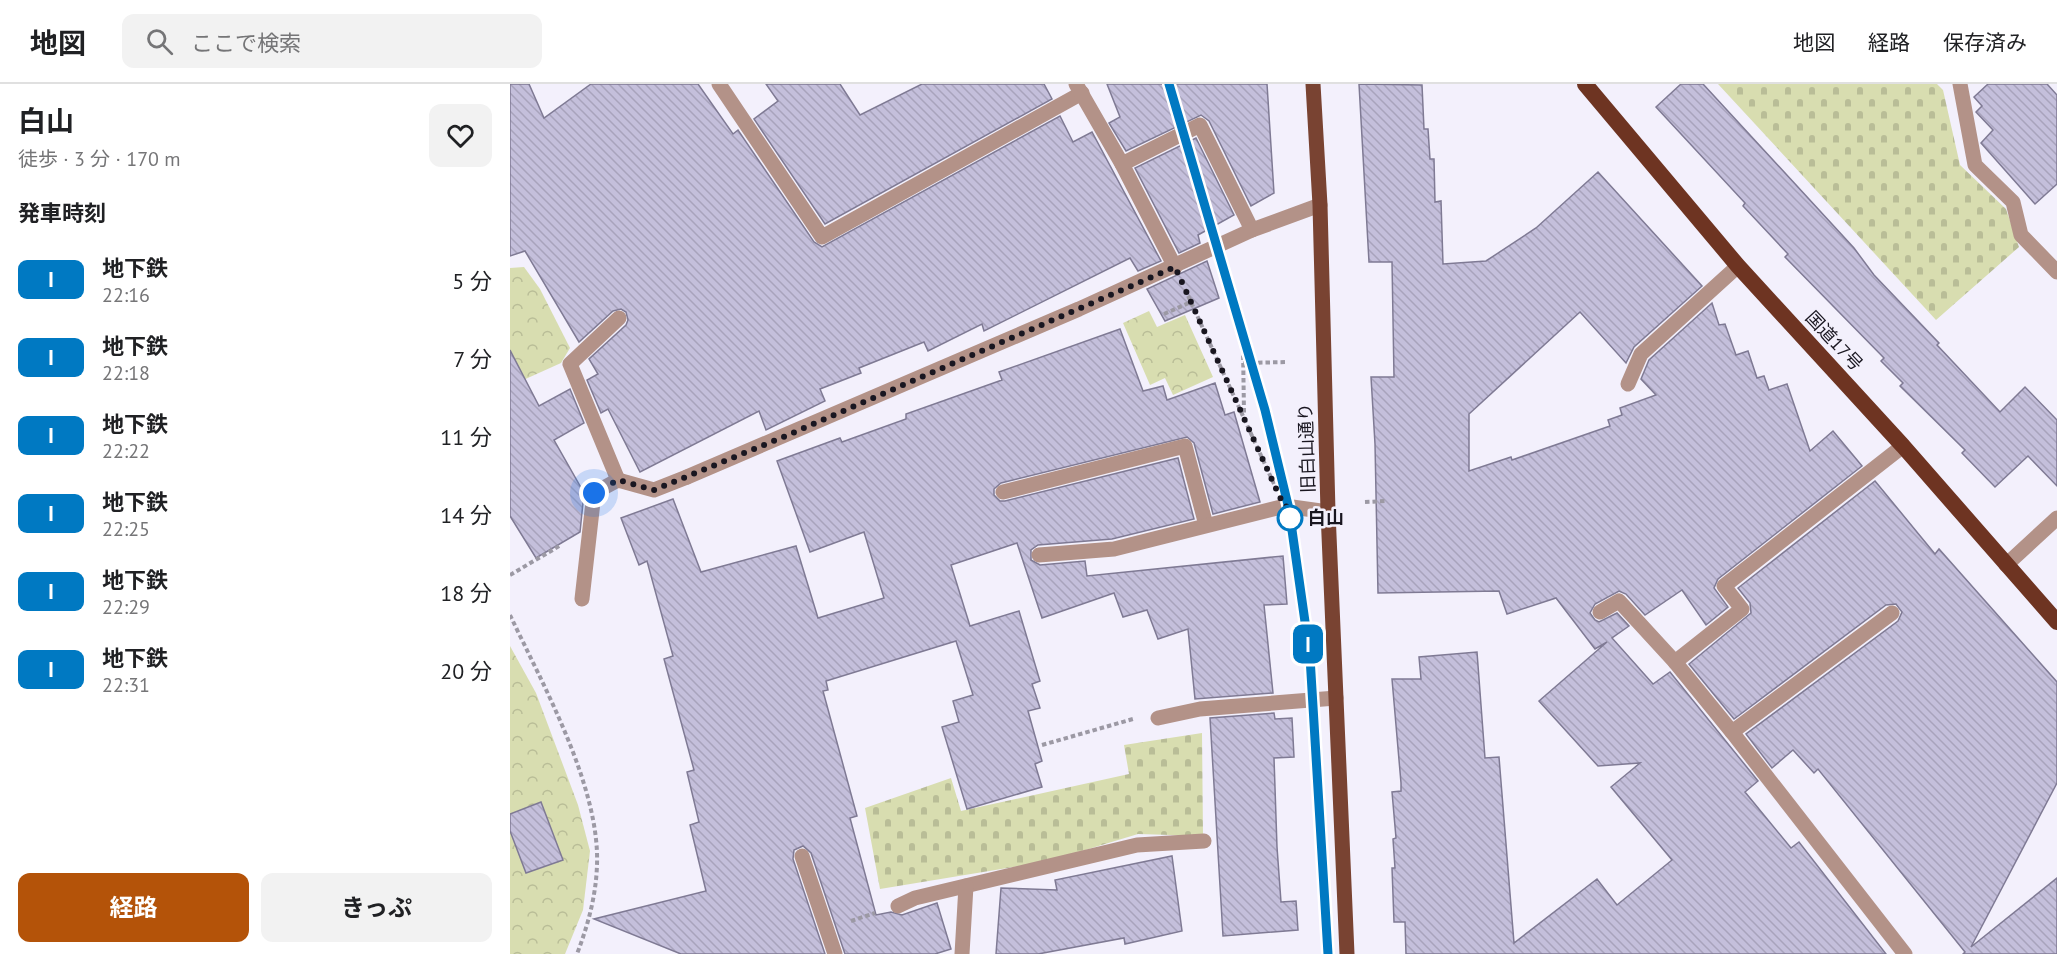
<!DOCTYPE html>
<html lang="ja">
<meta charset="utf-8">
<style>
:root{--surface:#fff;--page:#f2f2f2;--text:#202124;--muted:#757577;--line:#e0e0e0;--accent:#b45309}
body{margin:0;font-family:"PT Sans","Noto Sans JP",sans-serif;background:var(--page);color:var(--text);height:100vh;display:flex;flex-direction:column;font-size:22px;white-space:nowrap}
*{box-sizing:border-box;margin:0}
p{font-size:20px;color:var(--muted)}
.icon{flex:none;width:33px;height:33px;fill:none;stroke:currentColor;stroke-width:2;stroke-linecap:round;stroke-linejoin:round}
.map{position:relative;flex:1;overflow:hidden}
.panel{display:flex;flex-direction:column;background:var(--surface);width:510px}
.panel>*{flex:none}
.badge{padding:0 12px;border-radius:9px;font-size:21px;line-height:39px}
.you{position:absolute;width:30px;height:30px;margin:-15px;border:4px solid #fff;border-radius:50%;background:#1a73e8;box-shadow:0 0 0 9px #1a73e833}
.map>.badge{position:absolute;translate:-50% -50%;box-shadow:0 0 0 3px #fff}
h2{padding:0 18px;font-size:22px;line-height:54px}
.round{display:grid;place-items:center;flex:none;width:63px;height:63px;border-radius:12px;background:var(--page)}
.overview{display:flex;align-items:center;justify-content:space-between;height:102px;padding:0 18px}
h1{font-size:28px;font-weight:700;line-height:45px}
.cta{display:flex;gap:12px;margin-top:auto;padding:12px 18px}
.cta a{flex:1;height:69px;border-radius:12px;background:var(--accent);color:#fff;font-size:24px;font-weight:700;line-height:69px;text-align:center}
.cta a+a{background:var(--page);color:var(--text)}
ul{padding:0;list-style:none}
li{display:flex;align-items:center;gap:18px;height:78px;padding:0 18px}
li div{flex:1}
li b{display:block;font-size:22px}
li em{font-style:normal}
li .badge{min-width:66px;font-weight:700;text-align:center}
header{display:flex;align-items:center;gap:36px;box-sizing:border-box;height:84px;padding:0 30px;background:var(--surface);border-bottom:2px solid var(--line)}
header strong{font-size:28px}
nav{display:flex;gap:33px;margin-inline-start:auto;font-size:21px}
.search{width:420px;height:54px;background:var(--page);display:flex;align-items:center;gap:15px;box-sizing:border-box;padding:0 21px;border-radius:12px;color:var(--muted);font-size:22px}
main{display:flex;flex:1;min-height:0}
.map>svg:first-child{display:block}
.cemetery{fill:url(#cemetery-stones)}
.park{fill:url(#park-crowns)}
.building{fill:url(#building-back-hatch);stroke:#7f7a94;stroke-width:1.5}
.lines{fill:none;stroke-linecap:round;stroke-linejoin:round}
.path{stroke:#9c99a4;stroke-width:4;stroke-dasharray:4.5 3;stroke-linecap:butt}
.service{stroke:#b39288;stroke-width:15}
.minor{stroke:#b39288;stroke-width:15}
.primary{stroke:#794332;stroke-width:15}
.trunk{stroke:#6e3422;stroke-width:16}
.line-casing{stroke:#fff;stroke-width:14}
.line{stroke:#0079c2;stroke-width:9}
.walk{stroke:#191620;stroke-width:6;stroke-dasharray:0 10.8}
.stop-dot{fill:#fff;stroke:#0079c2;stroke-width:3}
.labels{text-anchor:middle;stroke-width:5;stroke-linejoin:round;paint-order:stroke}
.street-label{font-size:18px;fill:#191620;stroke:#f3f0fc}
.stop-label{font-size:18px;font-weight:bold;fill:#191620;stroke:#f3f0fc;text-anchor:start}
</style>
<header>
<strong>地図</strong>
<div class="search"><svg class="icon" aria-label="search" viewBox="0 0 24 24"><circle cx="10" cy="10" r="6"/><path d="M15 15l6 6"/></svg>ここで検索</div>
<nav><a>地図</a><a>経路</a><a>保存済み</a></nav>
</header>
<main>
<section class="panel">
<div class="overview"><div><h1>白山</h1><p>徒歩 · 3 分 · 170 m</p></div><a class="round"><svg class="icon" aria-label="heart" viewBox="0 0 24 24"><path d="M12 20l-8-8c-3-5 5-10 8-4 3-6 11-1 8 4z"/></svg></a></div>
<h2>発車時刻</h2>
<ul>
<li><span class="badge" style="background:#0079c2;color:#fff">I</span><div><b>地下鉄</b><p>22:16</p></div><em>5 分</em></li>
<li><span class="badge" style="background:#0079c2;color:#fff">I</span><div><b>地下鉄</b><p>22:18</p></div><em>7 分</em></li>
<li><span class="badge" style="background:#0079c2;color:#fff">I</span><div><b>地下鉄</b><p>22:22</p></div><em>11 分</em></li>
<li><span class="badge" style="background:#0079c2;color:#fff">I</span><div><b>地下鉄</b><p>22:25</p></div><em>14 分</em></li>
<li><span class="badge" style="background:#0079c2;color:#fff">I</span><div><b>地下鉄</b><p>22:29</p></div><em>18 分</em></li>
<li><span class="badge" style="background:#0079c2;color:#fff">I</span><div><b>地下鉄</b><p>22:31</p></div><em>20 分</em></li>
</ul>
<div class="cta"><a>経路</a><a>きっぷ</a></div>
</section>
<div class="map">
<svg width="1547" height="870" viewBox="0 0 1547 870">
<defs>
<pattern id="cemetery-stones" width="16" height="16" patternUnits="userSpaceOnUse" patternTransform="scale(1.5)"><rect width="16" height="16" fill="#d8ddb0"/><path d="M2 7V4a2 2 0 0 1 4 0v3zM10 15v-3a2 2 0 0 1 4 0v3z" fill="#b9bd97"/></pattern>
<pattern id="park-crowns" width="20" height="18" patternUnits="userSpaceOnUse" patternTransform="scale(1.5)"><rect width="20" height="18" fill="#d8ddb0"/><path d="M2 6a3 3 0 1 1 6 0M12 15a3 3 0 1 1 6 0" fill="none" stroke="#b9bd97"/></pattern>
<pattern id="building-back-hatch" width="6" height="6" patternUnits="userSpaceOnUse" patternTransform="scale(1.5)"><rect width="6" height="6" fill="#c4bfdb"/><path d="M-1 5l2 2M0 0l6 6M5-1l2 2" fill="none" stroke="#a8a3bc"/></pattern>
</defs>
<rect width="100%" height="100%" fill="#f3f0fc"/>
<g class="cemetery">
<polygon points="1208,0 1427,0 1433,6 1450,81 1496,125 1509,163 1426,236"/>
<polygon points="692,649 693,752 628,750 539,777 370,805 355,724 441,694 451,727 619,690 614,661"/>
</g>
<g class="park">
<polygon points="14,183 30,205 60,264 51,279 0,302 0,184"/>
<polygon points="639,227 647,243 675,231 703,293 663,311 655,294 640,301 613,239"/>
<polygon points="0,562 26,609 68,721 80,767 73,826 55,870 0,870"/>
</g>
<g class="building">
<polygon points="0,0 19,0 34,34 81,0 188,0 223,50 228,46 304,158 312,163 550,32 563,58 582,48 651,177 628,187 620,174 474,247 472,240 418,267 414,258 349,284 351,289 310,305 315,317 256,346 249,327 130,388 98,325 91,329 77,296 88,290 79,275 116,241 118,236 116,228 111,225 103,227 69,258 15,167 0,172"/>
<polygon points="256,0 330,0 350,31 412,0 534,0 542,15 315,140 244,35 268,17"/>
<polygon points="597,0 757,0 764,109 741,122 699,37 691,31 616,67 599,39 610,33"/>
<polygon points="849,0 912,1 914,45 918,45 920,75 924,75 925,118 931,117 933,180 976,177 1026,144 1088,88 1192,202 1124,263 1116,279 1070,228 959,330 959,387 1001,373 1002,376 1100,342 1098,336 1112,331 1110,324 1146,311 1131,295 1139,276 1202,219 1209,241 1215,240 1226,271 1238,267 1247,294 1254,292 1259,306 1277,300 1300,367 1323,347 1352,382 1208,495 1204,504 1218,523 1196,541 1172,506 1135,531 1116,510 1109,507 1085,520 1080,529 1085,536 1089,538 1107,529 1119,542 1102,554 1143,600 1160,588 1248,697 1235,708 1281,764 1289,758 1376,870 896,870 895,838 884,838 882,784 885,784 883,755 886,754 882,708 891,707 891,699 882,595 911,595 909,573 967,568 975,674 989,673 1004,859 1087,795 1107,821 1162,776 1101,703 1130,679 1088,682 1029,617 1097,558 1085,565 1046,514 997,530 989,507 868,509 865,360 861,293 884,293 882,178 859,178"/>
<polygon points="1171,0 1193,0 1344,164 1364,191 1429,259 1427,261 1490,328 1515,303 1547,336 1547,402 1518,372 1485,403 1452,369 1455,366 1390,302 1393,299 1371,277 1374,274 1275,173 1278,170 1233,122 1235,119 1146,23"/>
<polygon points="1478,0 1537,0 1547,11 1547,100 1525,120 1471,59 1483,46 1466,28 1472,22 1464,13"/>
<polygon points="686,54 724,131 688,151 690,159 669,169 625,84"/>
<polygon points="697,177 709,214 655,237 637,205"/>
<polygon points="610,245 633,307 653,302 657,316 705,299 715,331 724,328 750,418 703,430 684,359 677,353 491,399 484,405 484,411 490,417 495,417 668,374 684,435 602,455 528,461 521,466 521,476 530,481 575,477 577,492 773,472 777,520 754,521 763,609 685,615 678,545 648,555 637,526 613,533 604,509 532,534 507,459 441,481 460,542 509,527 530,597 522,600 530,624 518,627 532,677 525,680 532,703 457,725 432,643 449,638 443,617 463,611 446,557 316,597 318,606 313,607 347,732 340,734 366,831 381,828 392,831 427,819 441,865 425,870 335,870 301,769 293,762 284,766 283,775 315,870 171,870 84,835 196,807 180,741 189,738 177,688 184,686 154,575 163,572 137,477 129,481 111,434 163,415 191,488 286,462 308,534 374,514 354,448 300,468 267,377 330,354 332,358 396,335 396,330 492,296 489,288"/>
<polygon points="0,266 29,322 60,305 74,339 44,356 74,409 70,448 26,474 0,432"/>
<polygon points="1365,397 1425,470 1429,465 1547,598 1547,699 1461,863 1547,794 1547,870 1453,870 1455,868 1308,685 1304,689 1283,666 1262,684 1236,650 1388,537 1392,528 1386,520 1376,521 1224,635 1179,580 1241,529 1240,519 1228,504"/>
<polygon points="764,629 765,635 782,634 784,673 764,674 767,763 771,818 786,817 788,846 713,852 700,634"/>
<polygon points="31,718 53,776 16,789 0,747 0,730"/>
<polygon points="662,772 672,847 615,860 614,854 528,870 486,870 491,804 547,806 545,796"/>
</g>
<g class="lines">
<g class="path">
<polyline points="675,205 764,400"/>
<polyline points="654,230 681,218"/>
<polyline points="733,264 734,329"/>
<polyline points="733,279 778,278"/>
<polyline points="855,418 876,417"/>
<polyline points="0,491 51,461"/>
<path d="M0 531C33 601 90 703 87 781 86 812 78 841 67 870"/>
<polyline points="532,661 623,635"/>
<polyline points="341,837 365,829"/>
</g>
<g class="service">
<polyline points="1450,0 1465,81 1503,118 1511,151 1547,188"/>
<polyline points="612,80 690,41 742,146"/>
<polyline points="1118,300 1131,270 1228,182"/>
<polyline points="108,396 60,280 109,234"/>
<polyline points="493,408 675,362 696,441"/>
<polyline points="529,471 604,465 775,422 818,428"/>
<polyline points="72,515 84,409 108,396 144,406 177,393"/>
<polyline points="1090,528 1109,517 1165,578 1222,648"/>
<polyline points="1165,578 1232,525 1214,502 1393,362"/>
<polyline points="648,634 690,625 826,614"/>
<polyline points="388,822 405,814 627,761 694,757"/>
</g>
<g class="minor">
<polyline points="209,0 312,153 572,9"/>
<polyline points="566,0 612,80 665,183"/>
<polyline points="177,393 569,225 742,146 810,121"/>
<polyline points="1496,481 1547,434"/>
<polyline points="1382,529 1222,648 1395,870"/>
<polyline points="292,772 325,870"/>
<polyline points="452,870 456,802"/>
</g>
<polyline class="primary" points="803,0 810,121 818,428 837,870"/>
<polyline class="trunk" points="1075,0 1228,182 1393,362 1547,538"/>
</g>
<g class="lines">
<g class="line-casing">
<polyline id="line" points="659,0 755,326 779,425 800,573 818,870"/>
</g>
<use href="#line" class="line"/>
<polyline class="walk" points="84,409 108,396 144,406 271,354 665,183 774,422 784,424 780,434"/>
</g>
<circle class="stop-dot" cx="780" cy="434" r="12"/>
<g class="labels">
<g class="street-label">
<text transform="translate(1324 257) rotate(47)" y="6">国道17号</text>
<text transform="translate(797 364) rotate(-92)" y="6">旧白山通り</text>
</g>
<g class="stop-label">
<text x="798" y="440">白山</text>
</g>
</g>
</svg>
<div class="you" style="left:84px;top:409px"></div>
<b class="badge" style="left:798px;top:560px;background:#0079c2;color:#fff">I</b>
</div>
</main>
